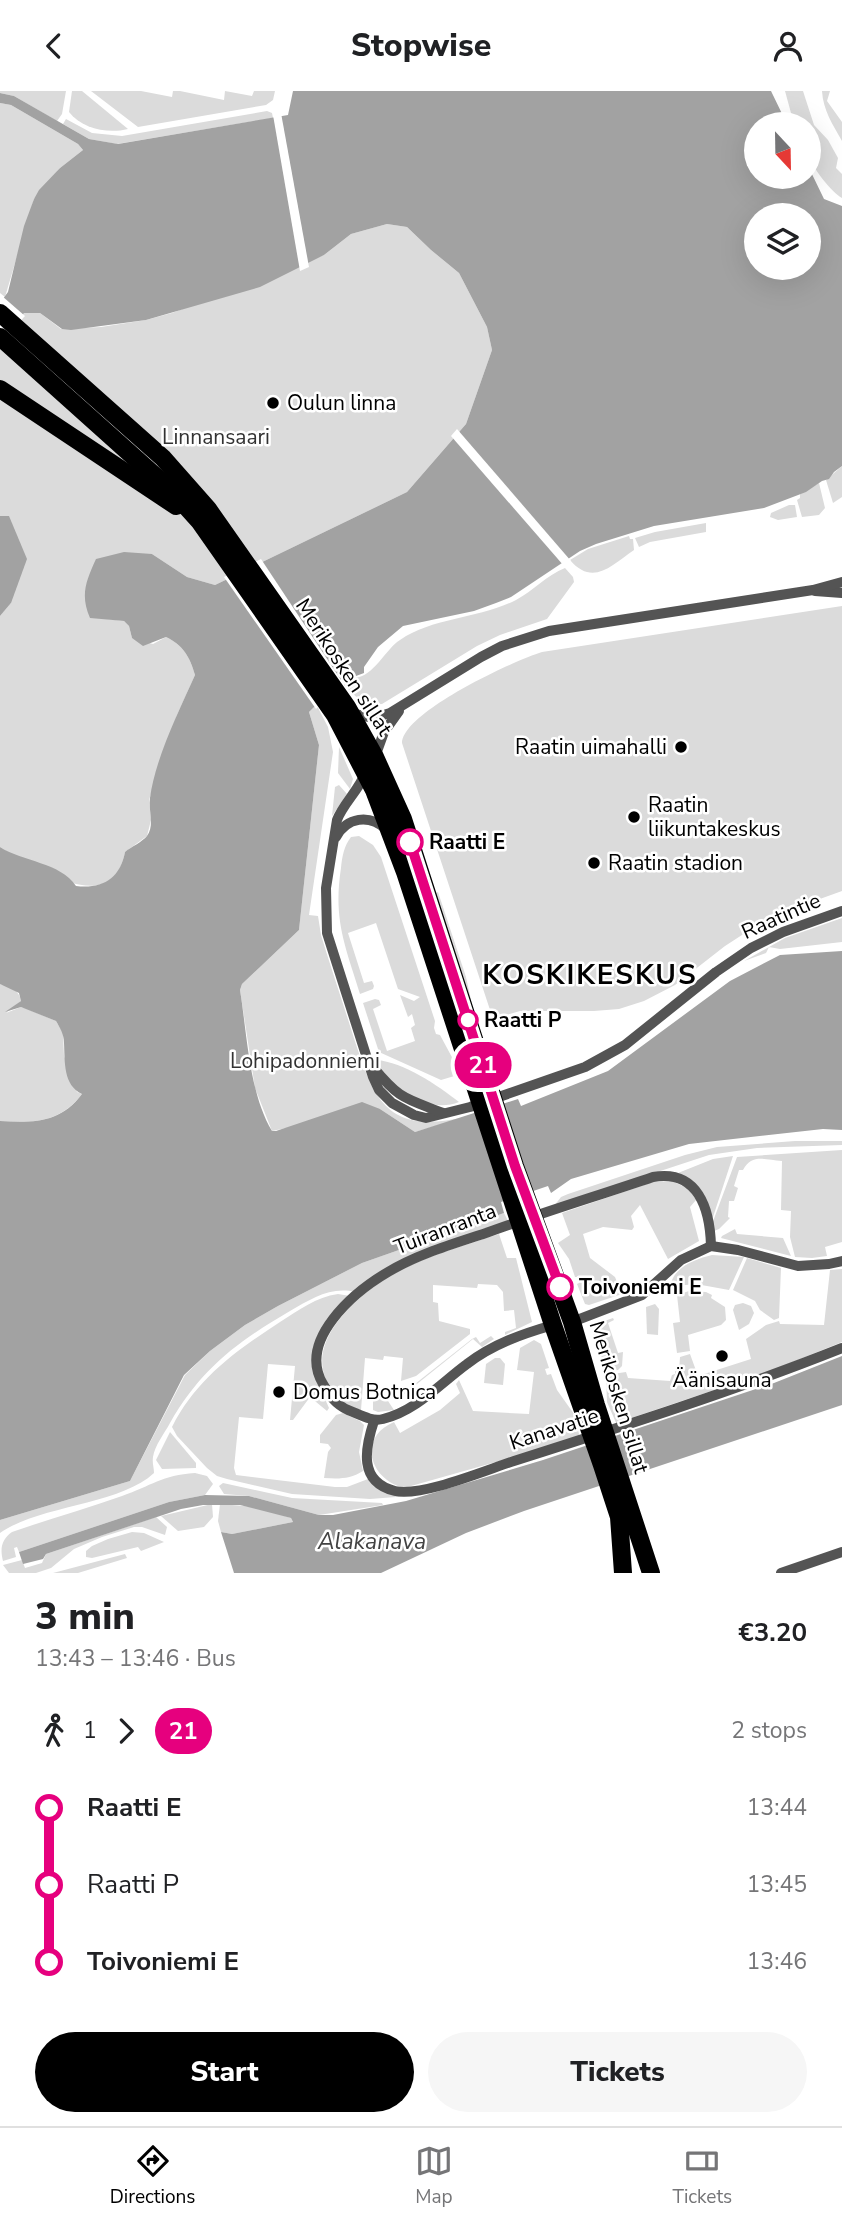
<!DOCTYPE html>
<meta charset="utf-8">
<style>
:root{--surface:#fff;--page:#f6f6f6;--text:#202124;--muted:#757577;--line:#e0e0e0;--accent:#000}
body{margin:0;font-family:"Nunito Sans",sans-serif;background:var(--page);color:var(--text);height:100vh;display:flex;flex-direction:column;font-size:26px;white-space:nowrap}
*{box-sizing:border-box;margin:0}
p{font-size:23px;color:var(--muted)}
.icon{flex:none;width:38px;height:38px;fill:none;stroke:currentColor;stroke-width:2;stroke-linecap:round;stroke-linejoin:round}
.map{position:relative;height:1482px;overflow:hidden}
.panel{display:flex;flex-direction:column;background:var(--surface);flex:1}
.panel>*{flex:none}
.badge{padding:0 14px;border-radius:23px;font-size:24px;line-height:46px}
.needle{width:46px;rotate:158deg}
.tools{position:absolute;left:744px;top:21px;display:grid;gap:14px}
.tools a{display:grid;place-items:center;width:77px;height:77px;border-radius:50%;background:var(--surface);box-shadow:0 7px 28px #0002;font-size:35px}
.map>.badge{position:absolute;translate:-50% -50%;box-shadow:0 0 0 4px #fff}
.legs{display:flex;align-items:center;gap:10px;height:77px;padding:0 35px;font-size:23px}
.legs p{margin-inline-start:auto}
.headline{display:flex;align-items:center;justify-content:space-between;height:119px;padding:0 35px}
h1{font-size:38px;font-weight:800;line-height:52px}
.cta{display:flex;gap:14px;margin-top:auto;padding:14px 35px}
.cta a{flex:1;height:80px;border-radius:42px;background:var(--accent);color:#fff;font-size:28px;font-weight:800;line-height:80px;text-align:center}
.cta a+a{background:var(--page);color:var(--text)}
ul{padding:0 35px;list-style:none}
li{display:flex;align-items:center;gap:24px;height:77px;font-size:26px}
li i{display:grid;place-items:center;width:10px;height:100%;margin:0 9px;background:currentColor}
li i::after{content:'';width:18px;height:18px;margin:-9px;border:5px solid;border-radius:50%;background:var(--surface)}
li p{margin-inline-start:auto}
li:first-child i{background:linear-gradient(#0000 50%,currentColor 0)}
li:last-child i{background:linear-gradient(currentColor 50%,#0000 0)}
header{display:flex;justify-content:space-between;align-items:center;height:91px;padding:0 35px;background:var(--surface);font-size:32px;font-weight:800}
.tab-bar{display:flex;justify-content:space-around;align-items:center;height:98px;border-top:2px solid var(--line);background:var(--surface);font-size:19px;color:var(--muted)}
.tab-bar a{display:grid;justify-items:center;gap:4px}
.tab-bar .current{color:var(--accent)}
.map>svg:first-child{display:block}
.green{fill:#dbdbdb}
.water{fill:#a2a2a2;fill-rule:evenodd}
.pier{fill:#fff}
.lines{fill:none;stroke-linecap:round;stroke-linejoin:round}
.street{stroke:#545454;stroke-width:10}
.primary{stroke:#000;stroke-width:18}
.line-1-casing{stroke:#fff;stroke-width:16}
.line-1{stroke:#e6007e;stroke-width:10}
.poi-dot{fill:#000;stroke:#fff;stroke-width:2.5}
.stop-1-dot{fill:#fff;stroke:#e6007e;stroke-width:3.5}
.labels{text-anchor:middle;stroke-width:5;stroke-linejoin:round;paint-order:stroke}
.poi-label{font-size:21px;fill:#000;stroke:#fff;text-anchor:start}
.park-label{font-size:21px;fill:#323232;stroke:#fff}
.street-label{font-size:21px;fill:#000;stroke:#fff}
.stop-label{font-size:21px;font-weight:bold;fill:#000;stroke:#fff;text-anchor:start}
.water-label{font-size:23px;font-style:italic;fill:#434343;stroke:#fff}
.district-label{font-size:28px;font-weight:bold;letter-spacing:2px;fill:#000;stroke:#fff}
</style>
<header><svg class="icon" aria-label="back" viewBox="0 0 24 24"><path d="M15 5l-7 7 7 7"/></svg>Stopwise<svg class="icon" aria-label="person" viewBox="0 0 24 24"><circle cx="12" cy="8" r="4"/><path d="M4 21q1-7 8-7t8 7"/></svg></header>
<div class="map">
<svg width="842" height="1482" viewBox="0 0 842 1482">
<rect width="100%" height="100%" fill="#fff"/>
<g class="green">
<polygon points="0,0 66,0 62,23 57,30 14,5 0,2"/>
<path d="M72 0H82L128 38C108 43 82 38 69 21Z"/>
<polygon points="91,0 141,0 172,6 173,0 180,0 224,9 225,0 252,5 254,0 275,0 273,9 266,14 138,36"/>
<path d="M785 0H803L814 34 828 49 838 67 836 77 842 83V107C832 102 810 74 808 62 807 53 808 43 808 33H794Z"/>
<path d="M822 0H830L827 10 842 31V50C833 34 823 19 822 0Z"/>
<polygon points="0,12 11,14 78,53 83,59 60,77 34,108 5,206 0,202"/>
<polygon points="267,20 272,22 273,27 117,53 89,48 63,33 66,28 92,42 122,45"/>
<path d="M387 133 407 136 431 159 459 182 487 236 492 259 466 333 407 401 215 494 187 486 152 463 90 526 124 530 129 535 132 547 153 553 166 546C183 554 190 566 195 584L177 624 149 709 151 729 147 745 125 761C112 827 43 779 9 762L0 756V525L11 512 9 425H0V248L23 222H40L61 238 101 236 146 229 172 222 324 164 351 143Z"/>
<polygon points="842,375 842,406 833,412 826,389"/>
<polygon points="819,392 825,417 819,424 802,426 797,409 800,407 800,403"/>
<polygon points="789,414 795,414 797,426 778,429 770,426 771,422"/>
<polygon points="706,432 706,441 650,451 639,456 635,447 655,441"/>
<path d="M629 445 630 448H633L634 459C612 474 593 496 570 469L588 458Z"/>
<path d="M565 477 573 486 574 491 547 528 500 544 477 555 382 613C364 615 356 606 344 594L351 586C371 591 385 558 400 549 434 526 479 528 516 509 533 500 547 484 565 477Z"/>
<path d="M842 515V800L770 826 725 855 675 894 644 910 619 918 594 920H520L493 928 402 652C403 621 513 570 542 561Z"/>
<path d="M316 613 328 636 333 661 309 824 318 825 321 844C331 877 342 909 352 941 374 1009 385 1044 466 1026L415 1041 380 1018 272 1040 255 997 240 899 242 893 299 839 319 654 309 621Z"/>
<polygon points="339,656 353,688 350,698 338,682"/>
<polygon points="339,694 347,703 332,725 335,696"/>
<path d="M359 745 373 754 381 766 435 930 434 937 436 943 440 944 461 983 441 989 379 961 363 912 375 908 379 909 381 914 373 918 387 960 415 950 411 937 415 934 412 923 408 926 400 904 414 910 420 906 398 898 376 832 348 842 364 892 372 890 374 895 373 898 360 903C345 854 333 829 341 777 342 766 344 755 351 746Z"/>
<polygon points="438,801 466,886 474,923 436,802"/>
<polygon points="842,827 842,851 780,858 769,856 766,862 744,870 785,847"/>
<path d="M0 893C10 895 20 900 21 910L6 922 21 916 25 917 56 930 63 942 64 965 77 1001 82 1003C60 1032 33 1032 0 1030Z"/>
<path d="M376 969C404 971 437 994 459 1011 427 1024 390 996 376 969Z"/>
<polygon points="795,1050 842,1050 842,1054 757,1057 709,1064 554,1115 561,1106 568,1103 685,1064 717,1056"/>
<path d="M842 1059V1151L825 1156 827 1165 812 1167 795 1166 790 1146 791 1120 781 1119 782 1070C765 1069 752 1062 743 1079H739L734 1095 738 1097 734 1110H729L728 1126 730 1127 719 1138 714 1140 712 1133 737 1066Z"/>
<path d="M733 1065 713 1126 711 1129C705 1107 701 1091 678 1082L713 1068Z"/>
<polygon points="672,1090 689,1098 696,1109 690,1116 699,1150 668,1168 640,1114 631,1125 634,1136 632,1139 603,1136 583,1143 590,1167 615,1186 622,1203 589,1214 585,1213 577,1193 579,1192 578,1186 575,1186 569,1168 558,1152 570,1144 562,1122 653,1091"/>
<path d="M504 1122 508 1130 417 1162 355 1201C331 1195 311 1208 290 1220 237 1251 201 1278 170 1332 164 1343 155 1354 153 1366 152 1372 154 1376 154 1382 120 1414 40 1414 0 1442V1429L130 1390 185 1284 210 1260 245 1234 278 1215 362 1172Z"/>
<polygon points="735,1138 737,1143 783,1147 791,1165 721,1147 722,1145"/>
<path d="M499 1143 507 1167H516L532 1231 505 1244V1241L516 1237 514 1219 504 1220 503 1201 497 1194 478 1193 477 1197 433 1194V1211L438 1212 439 1230 470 1238V1243L416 1285 401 1290 403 1267 384 1265 383 1269 365 1267 361 1319C343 1314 329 1301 324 1283 311 1239 372 1192 407 1176 436 1162 469 1153 499 1143Z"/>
<path d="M712 1164 744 1166 729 1199 696 1193 675 1195 671 1192C676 1175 696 1168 712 1164Z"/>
<polygon points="747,1167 781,1177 779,1227 774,1229 760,1219 755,1210 733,1199"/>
<polygon points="842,1178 842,1251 768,1281 628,1328 617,1334 607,1311 606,1284 626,1281 628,1287 670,1290 672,1284 675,1283 675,1280 679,1281 680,1266 690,1263 698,1285 751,1268 746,1248 766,1234 779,1230 780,1233 824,1234 830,1179"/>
<polygon points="689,1200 706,1201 712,1204 711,1207 725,1216 726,1229 721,1234 688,1244 690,1260 677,1262 673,1232 680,1231 677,1204"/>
<path d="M338 1203 350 1205 326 1229 318 1292 329 1317 327 1320 310 1306 293 1329H290L295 1275 268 1273 263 1328 239 1326 234 1377 236 1384 335 1396H347L368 1388 388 1403 409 1405 370 1408 292 1403 227 1388 217 1385 207 1377 177 1345 172 1336C196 1288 237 1259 280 1231 299 1219 316 1206 338 1203Z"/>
<polygon points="743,1212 751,1215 754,1222 749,1233 739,1239 733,1219 735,1214"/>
<polygon points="655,1213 659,1218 658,1244 647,1243 646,1216"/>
<polygon points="613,1227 614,1229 608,1232 618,1262 623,1261 622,1275 618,1279 607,1281 592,1239 596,1233"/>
<polygon points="491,1245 494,1248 482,1256 473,1248 402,1305 401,1304 472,1248 476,1246 480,1252"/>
<path d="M534 1249 541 1253 549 1277 545 1278 547 1284 551 1283 557 1299 574 1323 580 1347 404 1397C368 1387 358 1346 394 1331L400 1342 440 1319 460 1302 456 1293 459 1289 473 1320 529 1323 534 1281 517 1279 520 1257Z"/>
<polygon points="495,1267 500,1267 505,1273 503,1294 484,1292 486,1273"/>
<polygon points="381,1304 384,1304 394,1319 378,1321 373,1319 373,1308"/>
<path d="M343 1322 360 1330 364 1334 359 1361 363 1380C350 1388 340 1388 324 1387L328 1361 331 1357 328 1353 320 1352V1344L336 1324Z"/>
<polygon points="170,1341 196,1372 196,1377 162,1378 156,1369"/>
<path d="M195 1382 207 1385 213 1393 205 1404 169 1411 19 1461 17 1456 14 1457 16 1466 3 1470C0 1458 1 1449 12 1441 49 1428 86 1418 122 1405 151 1395 162 1384 195 1382Z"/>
<polygon points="223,1392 292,1407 382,1412 383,1414 319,1424 249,1405 224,1403 219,1395"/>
<polygon points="212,1413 213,1426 204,1436 178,1440 161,1425"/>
<polygon points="220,1413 257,1416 291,1427 293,1431 232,1443 221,1441 218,1430"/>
<polygon points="156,1426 167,1436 165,1444 142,1436 134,1436 102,1446 74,1458 51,1477 36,1482 9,1482 3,1474 22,1469 25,1477 42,1472 46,1463"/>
<polygon points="132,1441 144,1442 164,1451 141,1460 138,1456 92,1467 86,1466 86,1460 92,1455 108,1448"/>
<polygon points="125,1463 127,1467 78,1482 53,1482"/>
</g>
<g class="water">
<path d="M293 0H771L787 33H756V86H808L809 77 824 108 842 115V375L834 381 829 388 822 390 806 401 764 417 654 435 596 453 580 460 511 506 496 512 474 520 403 535 378 556 364 576V582L356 585 350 583 345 585 309 621 319 654 299 839 242 893 240 899C247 942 249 1002 272 1040H276L362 1011 380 1018 415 1041 518 1008 521 1015 608 980 730 890 780 864 842 860V1039L823 1038 689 1053 571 1088 551 1102 548 1095 501 1111 504 1122 362 1172 278 1215 245 1234 210 1260 184 1284 130 1390 0 1429V1030C33 1032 61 1032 82 1003 63 994 65 971 64 952 64 943 60 937 56 930L21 916 5 921 21 910 19 902 0 893V756C23 771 60 771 76 795 102 798 120 788 125 761 131 756 142 751 147 745 155 734 148 719 150 707 155 668 179 620 195 584 190 566 183 554 166 546L143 555 132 547 129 535 124 530 90 527C80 504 86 490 96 468L124 461 152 463 187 486 215 494 407 401 466 333 492 259 487 236 459 182 431 159 407 136 387 133 351 143 324 164 260 196 146 229 71 239 62 238 40 222H24L0 248V212L8 201 24 135 34 108 39 99 60 77 83 59 78 53 11 14 0 12V2L14 5 89 48 118 53 288 24ZM756 124H808V177H756Z"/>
<polygon points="0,425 9,425 27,468 11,512 0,525"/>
<polygon points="842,1265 842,1314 524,1420 466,1442 381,1482 234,1482 221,1441 232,1443 293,1431 291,1427 240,1414 203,1414 181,1418 46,1463 43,1468 23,1473 19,1461 169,1411 205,1404 249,1405 319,1424 333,1424 406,1410 543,1369 774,1292"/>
</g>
<g class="pier">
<polygon points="281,22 309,176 300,180 273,24"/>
<polygon points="2,205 25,225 0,252 0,206"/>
<polygon points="457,338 571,470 564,475 451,345"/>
<polygon points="261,468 343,592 316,618 224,486"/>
</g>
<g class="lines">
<g class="street">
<polyline points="815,500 842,502"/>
<polyline points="350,622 374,627 390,622 481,566 502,555 549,540 813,499 842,491"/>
<polyline points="375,666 384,641 399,620"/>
<path d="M365 683C358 700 343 713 337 729L326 797 327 842 373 986 379 999 392 1012 414 1024 426 1027 470 1016 585 976 625 954 716 881 751 857 783 841 842 820"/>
<path d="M336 746C347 726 369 723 386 738"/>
<path d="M373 976C400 1009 405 1007 443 1022"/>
<polyline points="572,1231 642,1204 681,1169 711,1155 738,1159 798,1175 829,1173 842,1170"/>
<path d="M553 1234C522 1243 493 1253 467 1273 441 1292 416 1320 383 1328 371 1331 359 1323 348 1319 335 1313 330 1305 323 1293 297 1249 354 1201 388 1181 418 1163 453 1153 486 1142 541 1122 597 1105 653 1086 698 1078 710 1118 711 1155"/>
<path d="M374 1330C365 1357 358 1391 395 1400 422 1406 486 1379 514 1370 624 1335 734 1300 842 1257"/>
<polyline points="781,1482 842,1461"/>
</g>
<g class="primary">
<polyline points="0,222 163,367 208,418 347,616 375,666 403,728 515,1075 572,1231 596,1314 651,1482"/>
<polyline points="0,246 173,401 200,431 335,624 374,699 405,781 553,1234 602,1374 619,1426 623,1482"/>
<polyline points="0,298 176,415"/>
</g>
</g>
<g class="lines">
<g class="line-1-casing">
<polyline id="line-1" points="410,751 515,1075 560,1196"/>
</g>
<use href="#line-1" class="line-1"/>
</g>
<g class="poi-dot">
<circle cx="273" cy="312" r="7"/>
<circle cx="681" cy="656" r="7"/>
<circle cx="634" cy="726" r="7"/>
<circle cx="594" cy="772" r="7"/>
<circle cx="722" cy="1265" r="7"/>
<circle cx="279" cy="1301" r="7"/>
</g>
<g class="stop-1-dot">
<circle cx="410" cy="751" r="12"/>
<circle cx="468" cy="929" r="9"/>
<circle cx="560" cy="1196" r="12"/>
</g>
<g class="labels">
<g class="poi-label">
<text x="287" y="319">Oulun linna</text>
<text x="667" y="663" text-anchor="end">Raatin uimahalli</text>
<text x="648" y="721">Raatin<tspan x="648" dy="24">liikuntakeskus</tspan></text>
<text x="608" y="779">Raatin stadion</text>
<text x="722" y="1296" text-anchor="middle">Äänisauna</text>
<text x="293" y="1308">Domus Botnica</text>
</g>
<g class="park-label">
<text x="216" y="353">Linnansaari</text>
<text x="305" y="977">Lohipadonniemi</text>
</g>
<g class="street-label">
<text transform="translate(344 576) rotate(57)" y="7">Merikosken sillat</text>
<text transform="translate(781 825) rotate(-24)" y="7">Raatintie</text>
<text transform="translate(445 1138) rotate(-21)" y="7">Tuiranranta</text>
<text transform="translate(619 1306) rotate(73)" y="7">Merikosken sillat</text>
<text transform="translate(554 1338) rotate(-18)" y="7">Kanavatie</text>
</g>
<g class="stop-label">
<text x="429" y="758">Raatti E</text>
<text x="484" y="936">Raatti P</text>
<text x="579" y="1203">Toivoniemi E</text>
</g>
<g class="water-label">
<text x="372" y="1458">Alakanava</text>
</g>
<g class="district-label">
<text x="590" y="893">KOSKIKESKUS</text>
</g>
</g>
</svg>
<div class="tools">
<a><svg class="needle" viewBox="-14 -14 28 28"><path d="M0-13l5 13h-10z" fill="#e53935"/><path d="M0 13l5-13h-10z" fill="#757577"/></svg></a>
<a><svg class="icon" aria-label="layers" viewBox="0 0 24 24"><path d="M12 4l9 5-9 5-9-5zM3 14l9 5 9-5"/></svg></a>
</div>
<b class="badge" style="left:483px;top:974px;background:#e6007e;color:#fff">21</b>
</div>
<section class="panel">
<div class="headline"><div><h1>3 min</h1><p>13:43 – 13:46 · Bus</p></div><b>€3.20</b></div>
<div class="legs"><svg class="icon" aria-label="walk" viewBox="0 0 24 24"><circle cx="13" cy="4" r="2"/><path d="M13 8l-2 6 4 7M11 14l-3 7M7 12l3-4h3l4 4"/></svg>1<svg class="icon" aria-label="forward" viewBox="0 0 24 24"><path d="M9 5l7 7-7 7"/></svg><b class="badge" style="background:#e6007e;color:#fff">21</b><p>2 stops</p></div>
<ul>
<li><i style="color:#e6007e"></i><b>Raatti E</b><p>13:44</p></li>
<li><i style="color:#e6007e"></i><span>Raatti P</span><p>13:45</p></li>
<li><i style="color:#e6007e"></i><b>Toivoniemi E</b><p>13:46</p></li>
</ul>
<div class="cta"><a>Start</a><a>Tickets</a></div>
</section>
<nav class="tab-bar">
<a class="current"><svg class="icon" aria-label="directions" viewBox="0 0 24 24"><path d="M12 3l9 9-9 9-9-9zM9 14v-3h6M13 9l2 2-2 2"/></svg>Directions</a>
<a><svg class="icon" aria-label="map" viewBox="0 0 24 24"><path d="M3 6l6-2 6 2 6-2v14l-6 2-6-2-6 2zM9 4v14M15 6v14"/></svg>Map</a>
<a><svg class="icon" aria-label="tickets" viewBox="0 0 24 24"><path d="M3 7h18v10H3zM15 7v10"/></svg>Tickets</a>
</nav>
